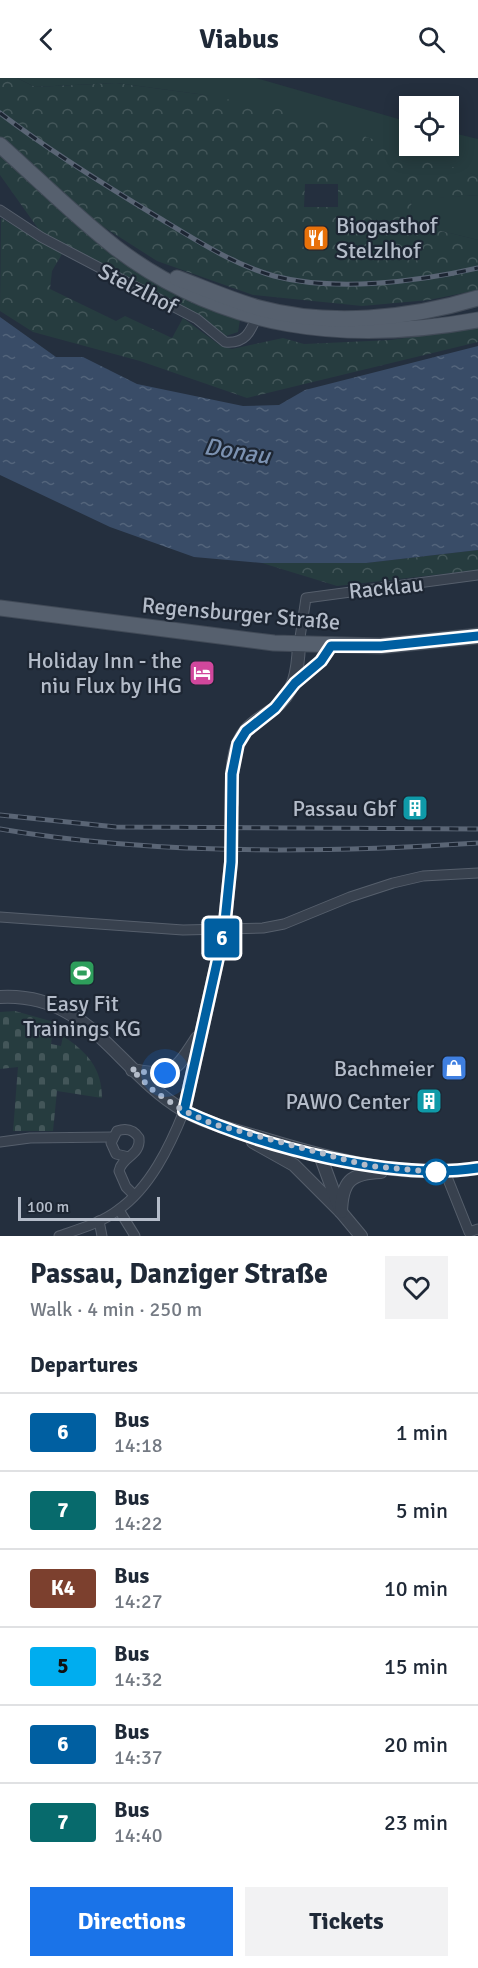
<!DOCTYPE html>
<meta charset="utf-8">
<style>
:root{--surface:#fff;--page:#f2f2f3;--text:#1f2937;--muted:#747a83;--line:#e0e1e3;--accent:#1a73e8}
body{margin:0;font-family:Signika,sans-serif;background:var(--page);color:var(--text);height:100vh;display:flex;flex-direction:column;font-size:22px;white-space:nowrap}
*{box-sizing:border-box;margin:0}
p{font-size:20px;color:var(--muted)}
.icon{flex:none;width:33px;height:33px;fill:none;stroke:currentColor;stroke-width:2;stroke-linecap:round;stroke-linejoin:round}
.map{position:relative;height:1158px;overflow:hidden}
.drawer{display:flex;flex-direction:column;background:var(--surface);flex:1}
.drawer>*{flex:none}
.badge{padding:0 12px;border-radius:4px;font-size:21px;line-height:39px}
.buttons{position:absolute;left:399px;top:18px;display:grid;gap:12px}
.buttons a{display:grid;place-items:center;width:60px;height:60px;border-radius:0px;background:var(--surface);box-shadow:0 3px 15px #0003;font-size:30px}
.scale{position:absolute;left:18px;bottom:15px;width:142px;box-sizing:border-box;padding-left:6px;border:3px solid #b4bcc9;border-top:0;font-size:16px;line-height:21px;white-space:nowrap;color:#b4bcc9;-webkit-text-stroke:4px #1d2633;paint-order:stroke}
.you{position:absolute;width:30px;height:30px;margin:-15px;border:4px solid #fff;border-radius:50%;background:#1a73e8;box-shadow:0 0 0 9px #1a73e833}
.map>.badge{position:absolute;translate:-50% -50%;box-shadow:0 0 0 3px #fff}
h2{padding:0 30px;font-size:22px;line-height:54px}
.round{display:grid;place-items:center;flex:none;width:63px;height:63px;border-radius:0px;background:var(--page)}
.overview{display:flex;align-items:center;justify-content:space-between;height:102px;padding:0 30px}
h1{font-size:28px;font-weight:800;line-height:45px}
.action{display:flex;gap:12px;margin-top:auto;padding:12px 30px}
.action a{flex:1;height:69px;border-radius:0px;background:var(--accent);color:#fff;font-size:24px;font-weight:800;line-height:69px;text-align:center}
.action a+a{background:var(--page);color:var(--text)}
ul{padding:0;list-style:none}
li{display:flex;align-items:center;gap:18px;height:78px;padding:0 30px;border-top:2px solid var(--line)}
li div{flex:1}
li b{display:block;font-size:22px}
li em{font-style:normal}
li .badge{min-width:66px;font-weight:700;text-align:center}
header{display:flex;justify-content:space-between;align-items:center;height:78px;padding:0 30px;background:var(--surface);font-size:27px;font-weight:800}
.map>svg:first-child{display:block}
.green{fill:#263c3f}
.forest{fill:url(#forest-crowns);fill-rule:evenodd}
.cemetery{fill:url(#cemetery-stones)}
.water{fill:url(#water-ripples)}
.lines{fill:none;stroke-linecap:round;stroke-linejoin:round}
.tertiary-tunnel{stroke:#3a4453;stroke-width:12;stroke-dasharray:12 6;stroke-linecap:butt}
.minor-casing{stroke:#565f6c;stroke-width:11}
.tertiary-casing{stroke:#565f6c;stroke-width:14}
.primary-casing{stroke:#414a57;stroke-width:17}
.minor{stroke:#38414e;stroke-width:9}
.tertiary{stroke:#38414e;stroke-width:12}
.primary{stroke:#56606e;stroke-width:15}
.rail-casing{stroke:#5a6575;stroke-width:5}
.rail{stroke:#1d2633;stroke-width:3;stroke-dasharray:9;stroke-linecap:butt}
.line-casing{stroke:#fff;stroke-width:14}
.line{stroke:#005fa1;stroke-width:9}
.walk{stroke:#b4bcc9;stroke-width:6;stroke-dasharray:0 10.8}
.stop-dot{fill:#fff;stroke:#005fa1;stroke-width:3}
.labels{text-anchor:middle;stroke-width:4.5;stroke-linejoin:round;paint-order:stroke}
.poi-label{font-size:22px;fill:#b4bcc9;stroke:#1d2633;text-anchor:end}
.street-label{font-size:22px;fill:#b4bcc9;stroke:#1d2633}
.water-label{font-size:24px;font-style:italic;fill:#7c92b1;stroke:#1d2633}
</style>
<header><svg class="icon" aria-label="back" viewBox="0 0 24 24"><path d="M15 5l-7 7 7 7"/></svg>Viabus<svg class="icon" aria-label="search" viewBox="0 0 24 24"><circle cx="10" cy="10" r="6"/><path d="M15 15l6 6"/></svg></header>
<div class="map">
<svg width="478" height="1158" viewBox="0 0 478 1158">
<defs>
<pattern id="forest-crowns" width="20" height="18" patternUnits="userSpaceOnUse" patternTransform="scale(1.5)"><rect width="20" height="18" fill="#263c3f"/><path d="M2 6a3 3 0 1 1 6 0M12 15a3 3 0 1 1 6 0" fill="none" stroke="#435659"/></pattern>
<pattern id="cemetery-stones" width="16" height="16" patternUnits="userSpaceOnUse" patternTransform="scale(1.5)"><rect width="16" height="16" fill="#263c3f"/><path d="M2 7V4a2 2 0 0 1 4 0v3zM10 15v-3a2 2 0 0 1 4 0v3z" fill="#435659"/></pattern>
<pattern id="water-ripples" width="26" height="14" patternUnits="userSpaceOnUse" patternTransform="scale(1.5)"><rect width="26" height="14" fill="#394c67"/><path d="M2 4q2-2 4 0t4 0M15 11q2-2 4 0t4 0" fill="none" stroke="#53647b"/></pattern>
</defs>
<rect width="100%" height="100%" fill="#242f3e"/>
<g class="green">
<polygon points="17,0 256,0 409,44 410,68 448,68 449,54 478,61 478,98 205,17 116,5 35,9"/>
<polygon points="478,117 478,162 412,146 411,121"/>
</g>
<g class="forest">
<path d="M0 0H17L35 9 116 5 205 17 295 34 478 98V117L411 122 413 146 478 162V212L429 222 362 228 253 217 157 183 99 146 0 59ZM338 106V129H304L305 106Z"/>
<polygon points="0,77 113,178 203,229 240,242 238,254 226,258 203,240 42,156 0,97"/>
<polygon points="1,140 62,176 52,193 50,211 116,243 125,238 172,260 183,240 221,268 232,271 283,260 304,266 391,262 478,249 478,264 247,320 140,283 33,254 0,233"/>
<polygon points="478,472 478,492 337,508 262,485 366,485"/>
</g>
<path class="cemetery" d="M15 933 54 944 51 966 61 968 63 958C87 974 102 990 102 1020L57 1013 53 1053H13L18 989 0 991V934Z"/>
<polygon class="water" points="0,239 56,279 83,279 137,306 243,328 279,327 305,312 478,268 478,472 366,485 262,485 194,479 110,449 0,397"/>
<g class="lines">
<polyline class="tertiary-tunnel" points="231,784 232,725"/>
<g class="minor-casing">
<g id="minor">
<path d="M0 132 41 159 197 241 225 264C247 266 251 252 259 234"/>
<polyline points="299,566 306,520 478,497"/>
<polyline points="0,839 183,852 263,850 284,846 350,819 393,805 423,798 478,795"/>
<polyline points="0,1064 30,1060 112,1059"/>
<path d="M129 1079 116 1076 111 1065 117 1053C126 1050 133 1051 139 1060 141 1078 122 1078 119 1093L126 1109 134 1117"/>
<polyline points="445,1094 469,1154 478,1151"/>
<polyline points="119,1132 135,1158"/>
<polyline points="99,1143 102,1158"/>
<path d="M59 1158C79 1151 101 1145 118 1132 150 1110 170 1068 184 1033"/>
</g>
</g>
<g class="tertiary-casing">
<g id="tertiary">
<polyline points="295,605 321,583 331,568"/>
<path d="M232 725C232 702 230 671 246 652 253 644 263 638 272 632 295 616 298 593 299 566"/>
<path d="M0 919C89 914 116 992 183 1032 205 1045 231 1051 255 1058 327 1080 402 1102 478 1090"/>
<path d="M132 992C173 1000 176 992 197 960"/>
<polyline points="184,1033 224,853 231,784"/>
<polyline points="253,1064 294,1087 340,1133"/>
<polyline points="320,1077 341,1134 361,1158"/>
<path d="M341 1134C342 1104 350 1095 381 1094"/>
</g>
</g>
<g class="primary-casing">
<g id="primary">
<path d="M0 67C38 101 75 138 116 170 224 252 347 266 478 242"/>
<path d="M177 200C204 210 231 222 259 230 329 249 409 241 478 220"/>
<polyline points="0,530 274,565 381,568 478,558"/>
</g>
</g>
<use href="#minor" class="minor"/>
<use href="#tertiary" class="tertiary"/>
<use href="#primary" class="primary"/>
<g class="rail-casing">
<g id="rail">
<path d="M0 35C50 73 103 106 156 138 194 161 232 186 274 198 335 214 417 204 478 190"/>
<polyline points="0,737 116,749 478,751"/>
<path d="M0 751C150 777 326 775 478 765"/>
</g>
</g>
<use href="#rail" class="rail"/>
</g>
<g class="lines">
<g class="line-casing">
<path id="line" d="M478 558 381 568H331L321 583 295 605 275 630 246 653 238 666 232 696 231 784 224 853 184 1033C263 1069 391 1103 478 1090"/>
</g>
<use href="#line" class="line"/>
<polyline class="walk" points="165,995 156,997 131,991 155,1014 184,1033 213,1046 369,1088 436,1094"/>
</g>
<defs>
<g id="restaurant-square" transform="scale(1.35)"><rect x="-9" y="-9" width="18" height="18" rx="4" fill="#e8710a" stroke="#1d2633"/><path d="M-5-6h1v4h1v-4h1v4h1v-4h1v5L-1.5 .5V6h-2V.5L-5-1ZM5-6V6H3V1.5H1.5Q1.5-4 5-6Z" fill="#fff"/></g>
<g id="hotel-square" transform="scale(1.35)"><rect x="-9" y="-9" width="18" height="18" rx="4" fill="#d1479c" stroke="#1d2633"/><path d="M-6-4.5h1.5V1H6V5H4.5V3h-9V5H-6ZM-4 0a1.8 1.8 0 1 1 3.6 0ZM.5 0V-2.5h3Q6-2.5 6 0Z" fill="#fff"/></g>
<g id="building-square" transform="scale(1.35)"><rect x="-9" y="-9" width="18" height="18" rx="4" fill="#0f9aa8" stroke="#1d2633"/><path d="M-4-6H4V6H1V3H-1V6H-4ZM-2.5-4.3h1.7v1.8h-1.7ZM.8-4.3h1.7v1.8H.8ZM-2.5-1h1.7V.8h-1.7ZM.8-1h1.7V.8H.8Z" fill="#fff"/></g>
<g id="stadium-square" transform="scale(1.35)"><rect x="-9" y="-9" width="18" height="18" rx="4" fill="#2e9e5b" stroke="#1d2633"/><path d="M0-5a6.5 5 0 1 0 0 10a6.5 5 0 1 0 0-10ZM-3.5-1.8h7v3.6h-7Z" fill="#fff"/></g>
<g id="shop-square" transform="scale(1.35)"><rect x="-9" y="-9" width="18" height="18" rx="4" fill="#3f7fe0" stroke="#1d2633"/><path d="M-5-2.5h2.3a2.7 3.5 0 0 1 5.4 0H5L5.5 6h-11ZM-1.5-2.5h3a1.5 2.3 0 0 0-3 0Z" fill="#fff"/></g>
</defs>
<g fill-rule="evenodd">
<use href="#restaurant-square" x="316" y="160"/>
<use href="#hotel-square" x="202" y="595"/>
<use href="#building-square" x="415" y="730"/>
<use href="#stadium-square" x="82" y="895"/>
<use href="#shop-square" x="454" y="990"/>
<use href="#building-square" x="429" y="1023"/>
</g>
<circle class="stop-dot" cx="436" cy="1094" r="12"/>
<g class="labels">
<g class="poi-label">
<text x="336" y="155" text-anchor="start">Biogasthof<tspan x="336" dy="25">Stelzlhof</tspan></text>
<text x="182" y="590">Holiday Inn - the<tspan x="182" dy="25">niu Flux by IHG</tspan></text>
<text x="396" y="738">Passau Gbf</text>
<text x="82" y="933" text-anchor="middle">Easy Fit<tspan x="82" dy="25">Trainings KG</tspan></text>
<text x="434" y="998">Bachmeier</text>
<text x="410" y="1031">PAWO Center</text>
</g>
<g class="street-label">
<text transform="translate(138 210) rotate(27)" y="8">Stelzlhof</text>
<text transform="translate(386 509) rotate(-6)" y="8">Racklau</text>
<text transform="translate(241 535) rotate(5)" y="8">Regensburger Straße</text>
</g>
<g class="water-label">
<text transform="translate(237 373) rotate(9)" y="8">Donau</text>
</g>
</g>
</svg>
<div class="buttons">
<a><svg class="icon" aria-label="locate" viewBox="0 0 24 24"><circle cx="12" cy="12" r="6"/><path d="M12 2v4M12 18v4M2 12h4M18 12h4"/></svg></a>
</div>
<div class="scale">100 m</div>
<div class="you" style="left:165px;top:995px"></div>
<b class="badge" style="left:222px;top:860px;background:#005fa1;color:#fff">6</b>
</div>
<section class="drawer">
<div class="overview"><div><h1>Passau, Danziger Straße</h1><p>Walk · 4 min · 250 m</p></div><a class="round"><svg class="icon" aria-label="heart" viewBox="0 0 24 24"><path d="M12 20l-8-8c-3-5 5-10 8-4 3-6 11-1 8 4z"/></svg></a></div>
<h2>Departures</h2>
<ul>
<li><span class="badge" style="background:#005fa1;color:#fff">6</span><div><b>Bus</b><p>14:18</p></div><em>1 min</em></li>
<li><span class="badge" style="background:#076a6c;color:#fff">7</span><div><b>Bus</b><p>14:22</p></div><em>5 min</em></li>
<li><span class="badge" style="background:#7c402e;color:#fff">K4</span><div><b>Bus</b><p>14:27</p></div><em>10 min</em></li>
<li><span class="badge" style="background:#00adef;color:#111">5</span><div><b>Bus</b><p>14:32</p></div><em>15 min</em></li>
<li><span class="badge" style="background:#005fa1;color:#fff">6</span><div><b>Bus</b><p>14:37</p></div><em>20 min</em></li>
<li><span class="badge" style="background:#076a6c;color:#fff">7</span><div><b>Bus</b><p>14:40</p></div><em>23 min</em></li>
</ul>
<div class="action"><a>Directions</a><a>Tickets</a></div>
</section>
